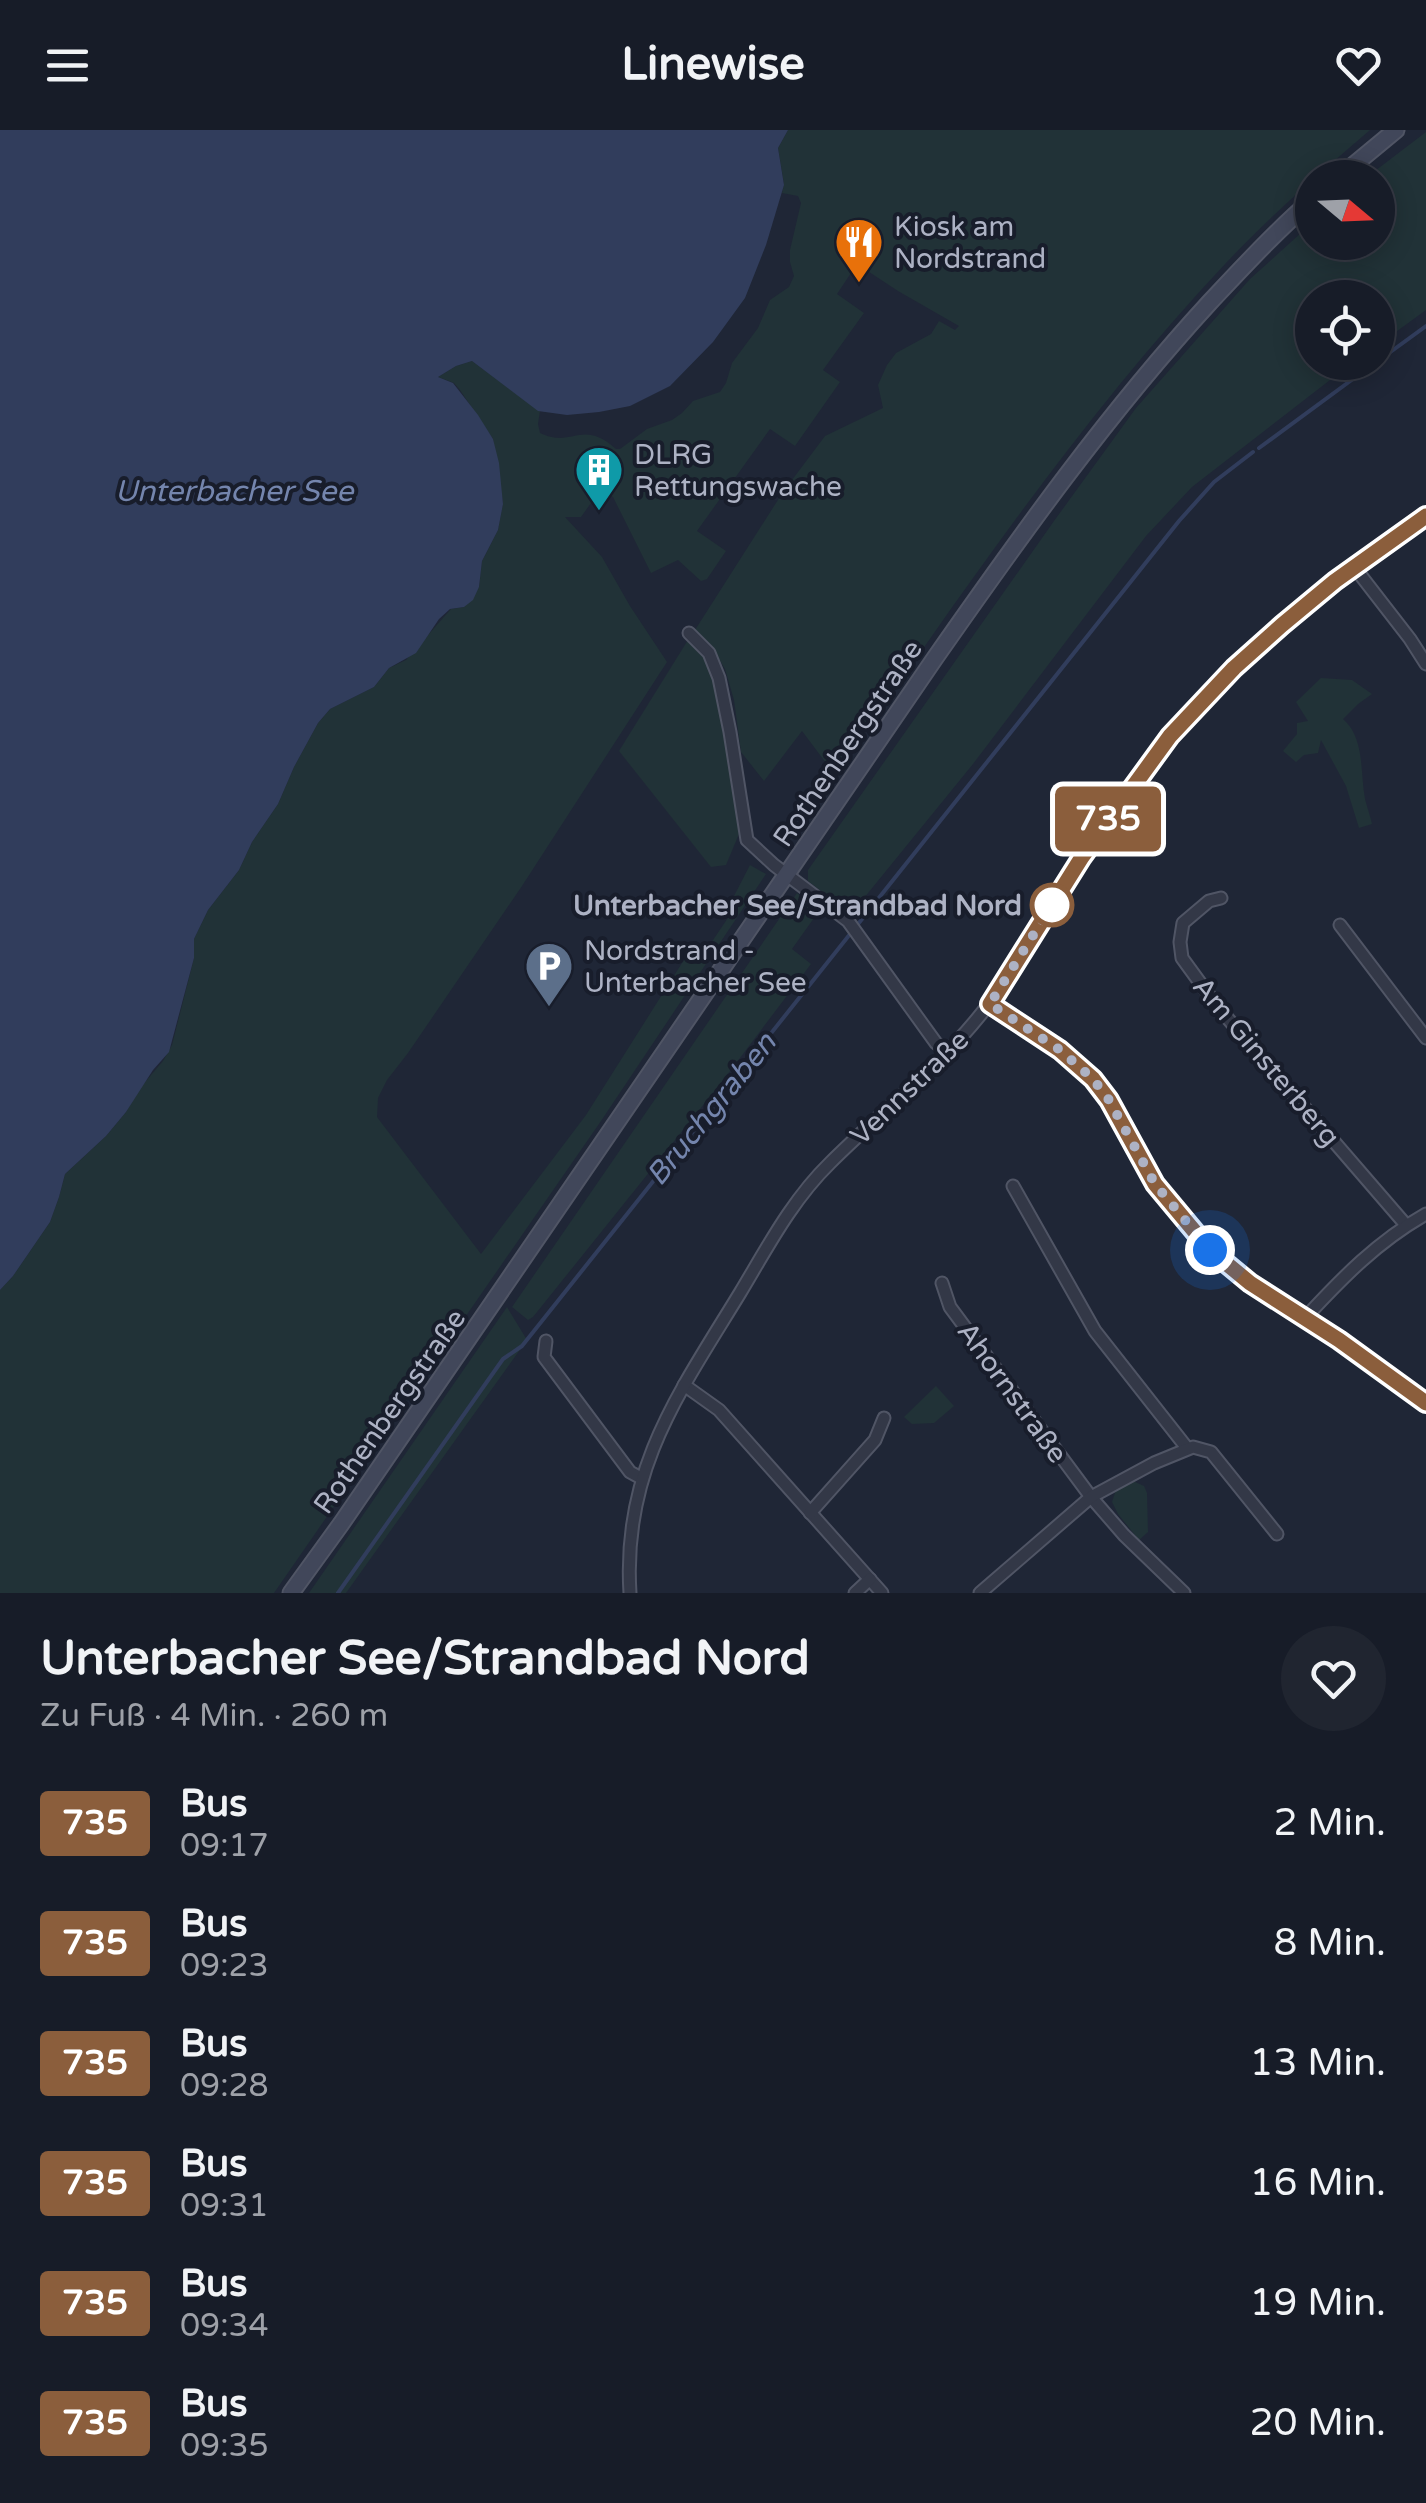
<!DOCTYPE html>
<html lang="de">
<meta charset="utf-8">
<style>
:root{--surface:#171c28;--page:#202530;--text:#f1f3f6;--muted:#9ea1a8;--line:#363a45}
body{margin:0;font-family:"Varela Round",sans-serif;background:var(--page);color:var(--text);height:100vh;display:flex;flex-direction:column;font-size:38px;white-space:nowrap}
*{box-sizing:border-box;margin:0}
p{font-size:32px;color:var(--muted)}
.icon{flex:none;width:55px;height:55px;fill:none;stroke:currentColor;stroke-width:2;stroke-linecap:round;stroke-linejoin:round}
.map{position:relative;height:1463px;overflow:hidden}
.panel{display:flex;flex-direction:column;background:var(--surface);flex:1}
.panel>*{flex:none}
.badge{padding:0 20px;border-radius:8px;font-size:35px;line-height:65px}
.needle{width:65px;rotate:109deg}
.fabs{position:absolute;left:1295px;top:30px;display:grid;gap:20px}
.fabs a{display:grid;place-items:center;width:100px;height:100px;border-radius:50%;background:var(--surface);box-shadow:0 5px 25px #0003,0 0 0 2px var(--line);font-size:50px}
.you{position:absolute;width:50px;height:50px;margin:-25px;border:8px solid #fff;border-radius:50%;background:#1a73e8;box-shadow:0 0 0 15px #1a73e833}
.map>.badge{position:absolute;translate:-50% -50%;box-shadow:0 0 0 5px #fff}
.round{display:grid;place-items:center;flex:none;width:105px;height:105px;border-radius:52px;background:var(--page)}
.overview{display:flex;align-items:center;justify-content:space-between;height:170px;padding:0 40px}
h1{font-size:48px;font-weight:700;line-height:75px}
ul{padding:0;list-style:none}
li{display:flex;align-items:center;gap:30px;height:120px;padding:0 40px}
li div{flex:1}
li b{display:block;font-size:38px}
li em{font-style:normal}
li .badge{min-width:110px;font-weight:700;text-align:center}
header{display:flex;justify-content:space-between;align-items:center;height:130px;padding:0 40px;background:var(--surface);font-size:45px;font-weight:700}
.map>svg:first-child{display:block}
.green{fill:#213237}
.water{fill:#313d5c}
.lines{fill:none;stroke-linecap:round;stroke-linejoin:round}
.stream{stroke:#313d5c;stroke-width:4}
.street-casing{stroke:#505565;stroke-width:15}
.secondary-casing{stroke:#505565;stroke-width:19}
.street{stroke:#333847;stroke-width:11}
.secondary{stroke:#41475a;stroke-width:15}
.line-casing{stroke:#fff;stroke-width:22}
.line{stroke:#8b5e3c;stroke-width:15}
.walk{stroke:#adb2c4;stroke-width:10;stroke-dasharray:0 18}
.stop-dot{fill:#fff;stroke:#8b5e3c;stroke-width:5}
.labels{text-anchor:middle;stroke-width:8;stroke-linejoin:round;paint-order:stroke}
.poi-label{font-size:28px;fill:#adb2c4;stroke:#181d2b;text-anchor:start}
.street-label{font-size:28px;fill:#adb2c4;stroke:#181d2b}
.stop-label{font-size:28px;font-weight:bold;fill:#adb2c4;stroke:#181d2b;text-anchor:end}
.water-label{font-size:30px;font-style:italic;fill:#7485ad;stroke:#181d2b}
</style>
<header><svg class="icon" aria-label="menu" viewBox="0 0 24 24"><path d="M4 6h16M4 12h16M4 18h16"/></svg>Linewise<svg class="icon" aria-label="heart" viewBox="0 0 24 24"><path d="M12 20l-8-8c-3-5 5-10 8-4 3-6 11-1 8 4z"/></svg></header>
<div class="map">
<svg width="1426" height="1463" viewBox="0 0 1426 1463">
<rect width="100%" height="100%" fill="#1f2636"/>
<g class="green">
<path d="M788 0H1370C1320 43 1272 84 1226 133 1078 290 958 469 835 645L802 601 764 651 741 622 734 570 725 539 712 517 695 500 783 362 825 306 883 278 878 255 887 235 896 223 931 204 939 191 955 200 959 196 898 161 857 134 837 164 864 183 823 240 840 252 795 316 770 299 697 401 726 421 707 449 701 451 678 430 651 443 613 367 601 359 581 387H565L602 427 630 476 667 532 522 756 408 923 387 950 378 968 377 987 481 1124 586 985 694 814 709 816 738 773 734 766 750 735 766 744 601 991 274 1463H0V1160L13 1146 50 1092 59 1067 65 1044 106 1006 126 982 140 958 163 931 172 915 194 828V809L208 780 239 740 252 712 278 674 294 637 318 593 330 579 374 557 389 538 406 530 451 479 464 477 479 457 482 431 498 400 503 373 493 309 460 260 454 253 438 247 456 236 472 231 540 281 538 294 540 303C573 319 581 288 616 319H620L647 299 672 290 682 283 693 271 720 262 726 253 732 233 758 198 770 170 789 157 794 146 790 132V120L801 73 798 66 782 63 784 54 778 18Z"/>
<polygon points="1426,2 1426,180 1378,215 1378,168 1312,168 1312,232 1352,233 1192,357 1146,406 973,634 851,784 808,751 808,740 1054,391 1136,278 1250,149 1312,93 1312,112 1378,112 1378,48 1367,47"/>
<polygon points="688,510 705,524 716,550 731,633 739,704 726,735 711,737 619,621"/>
<path d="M1321 548 1352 550 1372 564 1358 574 1343 589C1365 608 1360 642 1365 669 1367 677 1370 685 1372 694L1359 698 1346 656 1321 610 1318 623 1304 625 1296 632 1283 621 1297 604V593L1308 591 1296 572Z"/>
<polygon points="797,763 819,781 792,819 811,834 724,949 533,1187 528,1190 512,1177"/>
<polygon points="507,1177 527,1210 346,1463 309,1463"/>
<polygon points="936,1256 954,1276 934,1293 912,1294 904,1287"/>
<polygon points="1133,1351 1144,1356 1147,1363 1148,1402 1139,1410 1118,1384 1112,1372 1116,1360"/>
</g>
<polygon class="water" points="0,0 797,0 788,0 778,18 784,55 766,115 745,168 713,212 670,256 630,276 599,282 567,285 538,281 472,231 456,236 438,247 453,253 478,285 493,309 499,333 503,374 498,400 482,431 479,457 473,470 464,477 450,479 439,489 416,523 389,538 374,557 330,579 318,593 294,637 278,674 252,712 239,740 208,780 194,809 194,828 169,922 153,940 126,982 106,1006 65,1044 59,1067 50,1092 13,1146 0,1160"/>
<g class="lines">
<g class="stream">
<polyline points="1378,231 1426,196"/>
<polyline points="1259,318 1376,232"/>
<polyline points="338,1463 503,1229 522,1216 1179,391 1214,352 1253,322"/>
</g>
<g class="street-casing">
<g id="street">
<polyline points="1355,438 1410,509 1426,534"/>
<polyline points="689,503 709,523 719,548 730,602 747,710 774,735 848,791 936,913 948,923"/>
<polyline points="1221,768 1209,771 1183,793 1180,812 1182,828 1217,876 1406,1095"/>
<polyline points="1340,795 1426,908"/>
<polyline points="990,874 1060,920 1093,949 1109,969 1155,1054 1209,1120 1250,1153 1339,1209 1426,1273"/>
<polyline points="1013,1056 1095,1201 1187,1318"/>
<polyline points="942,1153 950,1177 1091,1367 1124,1405 1184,1463"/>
<path d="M1305 1188C1342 1148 1378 1111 1426 1084"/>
<polyline points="546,1211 544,1227 630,1342 641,1348"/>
<polyline points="684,1255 719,1280 882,1463"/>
<polyline points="810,1383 875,1310 884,1288"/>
<path d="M630 1463C622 1340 679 1263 740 1163 767 1118 792 1070 830 1033 880 983 936 940 981 884 1018 839 1048 780 1079 731 1106 689 1137 647 1168 608 1213 553 1276 495 1333 452 1364 430 1396 409 1426 387"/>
<polyline points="855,1463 870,1449"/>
<polyline points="980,1463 1091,1367 1154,1333 1193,1317 1211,1322 1277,1404"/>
</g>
</g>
<g class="secondary-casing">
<g id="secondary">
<polyline points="1338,48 1396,0"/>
<path d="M291 1463 341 1394 935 528C1021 405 1108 283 1210 172 1243 137 1276 101 1312 70"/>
</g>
</g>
<use href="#street" class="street"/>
<use href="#secondary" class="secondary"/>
</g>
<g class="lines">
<g class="line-casing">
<polyline id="line" points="1426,386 1335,451 1282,495 1234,538 1170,606 1082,727 990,874 1060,920 1093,949 1109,970 1155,1054 1210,1120 1250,1153 1339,1210 1426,1273"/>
</g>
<use href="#line" class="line"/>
<polyline class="walk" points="1052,775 990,874 1060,920 1093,949 1109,970 1155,1054 1210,1120"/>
</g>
<defs>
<g id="restaurant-pin" transform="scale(2.5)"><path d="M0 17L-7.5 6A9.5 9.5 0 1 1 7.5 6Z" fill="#e8710a" stroke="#181d2b"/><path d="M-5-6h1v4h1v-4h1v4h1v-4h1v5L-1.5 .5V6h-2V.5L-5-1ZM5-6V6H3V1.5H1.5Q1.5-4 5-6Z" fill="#fff"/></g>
<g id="building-pin" transform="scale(2.5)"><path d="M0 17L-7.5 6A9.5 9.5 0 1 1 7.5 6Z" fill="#0f9aa8" stroke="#181d2b"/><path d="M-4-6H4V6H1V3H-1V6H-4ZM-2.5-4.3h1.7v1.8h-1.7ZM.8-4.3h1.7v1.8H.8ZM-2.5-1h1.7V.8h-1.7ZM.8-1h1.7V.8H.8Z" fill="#fff"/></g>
<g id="parking-pin" transform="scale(2.5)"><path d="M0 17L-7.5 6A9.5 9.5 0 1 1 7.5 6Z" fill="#5c6f8a" stroke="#181d2b"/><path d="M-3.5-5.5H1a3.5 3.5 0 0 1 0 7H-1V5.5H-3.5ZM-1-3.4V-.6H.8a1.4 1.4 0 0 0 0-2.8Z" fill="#fff"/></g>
</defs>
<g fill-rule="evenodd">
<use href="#restaurant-pin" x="859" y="112"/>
<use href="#building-pin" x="599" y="340"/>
<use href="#parking-pin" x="549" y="836"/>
</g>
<circle class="stop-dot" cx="1052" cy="775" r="20"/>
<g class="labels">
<g class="poi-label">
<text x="894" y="106">Kiosk am<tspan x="894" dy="32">Nordstrand</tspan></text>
<text x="634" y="334">DLRG<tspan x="634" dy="32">Rettungswache</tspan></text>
<text x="584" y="830">Nordstrand -<tspan x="584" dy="32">Unterbacher See</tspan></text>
</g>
<g class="street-label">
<text transform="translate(847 613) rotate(-56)" y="10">Rothenbergstraße</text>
<text transform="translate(1267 931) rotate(50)" y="10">Am Ginsterberg</text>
<text transform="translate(909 957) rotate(-44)" y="10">Vennstraße</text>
<text transform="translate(1013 1262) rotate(54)" y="10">Ahornstraße</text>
<text transform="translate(389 1281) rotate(-55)" y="10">Rothenbergstraße</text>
</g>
<g class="stop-label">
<text x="1022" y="785">Unterbacher See/Strandbad Nord</text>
</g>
<g class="water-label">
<text x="234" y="371">Unterbacher See</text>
<text transform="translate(711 979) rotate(-51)" y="10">Bruchgraben</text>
</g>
</g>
</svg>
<div class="fabs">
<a><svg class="needle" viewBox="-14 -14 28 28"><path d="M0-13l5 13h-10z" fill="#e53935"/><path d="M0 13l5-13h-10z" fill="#9ea1a8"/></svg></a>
<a><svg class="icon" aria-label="locate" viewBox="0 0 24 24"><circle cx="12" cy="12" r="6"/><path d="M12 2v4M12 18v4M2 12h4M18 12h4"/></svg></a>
</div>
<div class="you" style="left:1210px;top:1120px"></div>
<b class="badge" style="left:1108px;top:689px;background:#8b5e3c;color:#fff">735</b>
</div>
<section class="panel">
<div class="overview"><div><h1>Unterbacher See/Strandbad Nord</h1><p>Zu Fuß · 4 Min. · 260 m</p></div><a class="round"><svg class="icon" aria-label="heart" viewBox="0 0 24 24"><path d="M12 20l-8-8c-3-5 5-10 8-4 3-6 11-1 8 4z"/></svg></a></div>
<ul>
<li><span class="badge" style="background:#8b5e3c;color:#fff">735</span><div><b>Bus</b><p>09:17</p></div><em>2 Min.</em></li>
<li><span class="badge" style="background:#8b5e3c;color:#fff">735</span><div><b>Bus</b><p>09:23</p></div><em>8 Min.</em></li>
<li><span class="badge" style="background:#8b5e3c;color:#fff">735</span><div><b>Bus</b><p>09:28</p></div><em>13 Min.</em></li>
<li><span class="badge" style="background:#8b5e3c;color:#fff">735</span><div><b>Bus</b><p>09:31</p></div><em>16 Min.</em></li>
<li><span class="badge" style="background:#8b5e3c;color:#fff">735</span><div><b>Bus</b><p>09:34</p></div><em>19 Min.</em></li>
<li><span class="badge" style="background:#8b5e3c;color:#fff">735</span><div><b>Bus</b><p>09:35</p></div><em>20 Min.</em></li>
</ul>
</section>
